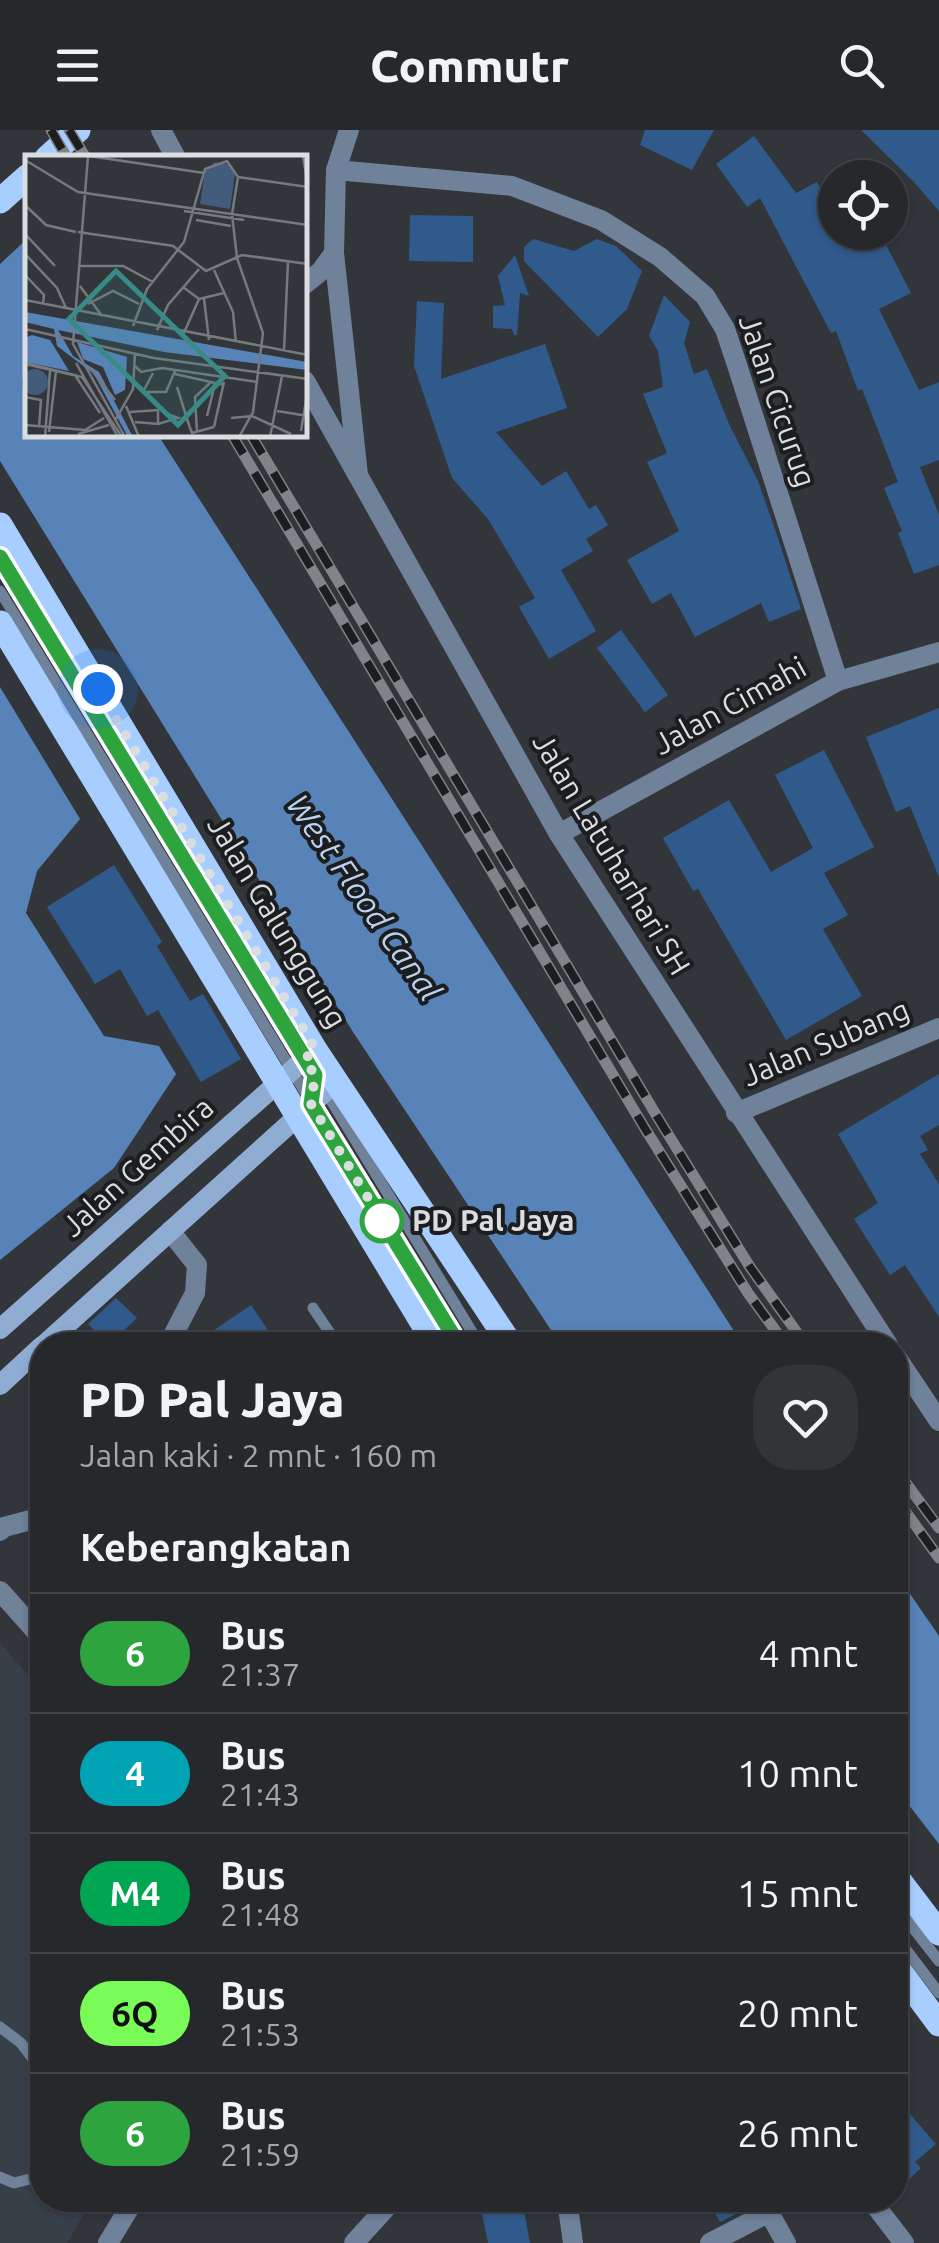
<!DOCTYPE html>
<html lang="id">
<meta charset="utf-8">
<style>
:root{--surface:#26282c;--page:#323438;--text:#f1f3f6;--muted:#a4a6a9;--line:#424448}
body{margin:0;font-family:Ubuntu,sans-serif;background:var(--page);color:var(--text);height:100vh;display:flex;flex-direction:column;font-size:38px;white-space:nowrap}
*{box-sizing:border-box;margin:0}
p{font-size:32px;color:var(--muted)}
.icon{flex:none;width:55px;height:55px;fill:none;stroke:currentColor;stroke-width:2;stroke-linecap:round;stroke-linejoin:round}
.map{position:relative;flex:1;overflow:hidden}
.details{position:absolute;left:30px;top:1202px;width:878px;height:880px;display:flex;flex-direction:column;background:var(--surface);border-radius:40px;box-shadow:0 2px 8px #0004,0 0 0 2px var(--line)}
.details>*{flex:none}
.badge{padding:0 20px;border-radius:32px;font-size:35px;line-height:65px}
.fabs{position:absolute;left:818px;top:30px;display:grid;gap:20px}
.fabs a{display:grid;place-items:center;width:90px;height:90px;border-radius:50%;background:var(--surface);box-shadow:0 2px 8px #0004,0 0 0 2px var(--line);font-size:50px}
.you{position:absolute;width:50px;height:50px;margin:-25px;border:8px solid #fff;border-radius:50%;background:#1a73e8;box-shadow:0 0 0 15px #1a73e833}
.map>.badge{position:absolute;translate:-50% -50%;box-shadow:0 0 0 5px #fff}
h2{padding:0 50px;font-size:38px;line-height:90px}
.round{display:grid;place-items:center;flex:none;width:105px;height:105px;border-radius:40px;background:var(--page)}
.headline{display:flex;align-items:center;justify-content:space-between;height:170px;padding:0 50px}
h1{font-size:48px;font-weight:800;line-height:75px}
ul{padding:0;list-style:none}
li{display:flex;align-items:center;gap:30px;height:120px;padding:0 50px;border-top:2px solid var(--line)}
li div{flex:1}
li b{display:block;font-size:38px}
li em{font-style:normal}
li .badge{min-width:110px;font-weight:700;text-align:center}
header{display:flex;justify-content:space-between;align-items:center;height:130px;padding:0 50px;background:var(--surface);font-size:45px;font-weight:800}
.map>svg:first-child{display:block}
.built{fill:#373f49}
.water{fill:#5883b8}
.pier{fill:#32363b}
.building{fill:#305a8c}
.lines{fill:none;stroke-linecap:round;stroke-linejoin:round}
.service{stroke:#6f829a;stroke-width:11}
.minor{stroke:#6f829a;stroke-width:20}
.tertiary{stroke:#6f829a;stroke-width:20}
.secondary{stroke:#8fadd3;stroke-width:20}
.primary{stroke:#a7ceff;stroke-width:25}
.rail-casing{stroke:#808387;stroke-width:11}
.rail{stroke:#1b1d1f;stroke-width:8;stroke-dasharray:22;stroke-linecap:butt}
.line-casing{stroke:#fff;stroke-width:22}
.line{stroke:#2ea43f;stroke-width:15}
.walk{stroke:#dbdee1;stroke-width:10;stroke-dasharray:0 18}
.stop-dot{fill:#fff;stroke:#2ea43f;stroke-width:5}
.labels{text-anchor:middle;stroke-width:8;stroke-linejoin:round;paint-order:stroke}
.street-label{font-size:30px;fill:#dbdee1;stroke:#1b1d1f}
.stop-label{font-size:30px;font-weight:bold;fill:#dbdee1;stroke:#1b1d1f;text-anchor:start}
.water-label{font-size:32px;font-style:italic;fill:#bbd3f1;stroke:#1b1d1f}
.inset-road{fill:none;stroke:#76797d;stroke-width:2.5}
.view{fill:#388b85;fill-opacity:0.15;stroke:#388b85;stroke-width:5}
.inset-edge{fill:none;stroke:#dbdee1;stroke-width:5}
</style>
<header><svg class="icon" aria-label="menu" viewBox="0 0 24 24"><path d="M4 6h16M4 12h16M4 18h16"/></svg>Commutr<svg class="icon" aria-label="search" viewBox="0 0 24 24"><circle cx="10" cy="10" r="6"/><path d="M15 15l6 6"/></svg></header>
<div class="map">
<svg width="939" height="2113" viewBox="0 0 939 2113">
<rect width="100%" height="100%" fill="#32363b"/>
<polygon class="built" points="0,1513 42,1561 42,2070 92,2070 67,2113 0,2113"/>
<g class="water">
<polygon points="0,59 27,103 28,305 158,305 743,1215 561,1215 353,902 0,331"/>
<polygon points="0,557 80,689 37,741 26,783 104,906 159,916 176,944 114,1038 0,1130"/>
<polygon points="895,1442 939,1506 939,1714 895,1657"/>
</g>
<polygon class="pier" points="0,54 28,93 27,109 0,134"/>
<g class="building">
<polygon points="645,0 714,0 692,40 640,15"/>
<polygon points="861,0 939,0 939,81 913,51"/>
<polygon points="754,6 796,63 817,52 835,87 835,102 843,102 854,122 882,107 911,163 879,179 919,260 939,252 939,330 920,337 939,385 939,435 914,444 898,403 902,401 884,358 898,352 862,259 858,261 836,201 831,203 760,68 747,77 716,34"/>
<polygon points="410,85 473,86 473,132 409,131"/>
<polygon points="533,109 574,121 597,109 616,116 642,141 627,179 598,207 524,131 524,117"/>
<polygon points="515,125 529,166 520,163 517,205 514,205 512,199 493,198 493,176 505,175 498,146"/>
<polygon points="664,165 690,192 684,213 694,244 707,239 729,294 758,351 777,405 801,479 769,492 761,473 695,507 671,463 652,474 627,430 679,401 647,332 667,323 643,264 663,257 658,221 649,206"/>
<polygon points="417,171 444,173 441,249 545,214 567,278 496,302 542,356 566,341 589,379 596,375 608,395 586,409 593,421 561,440 596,501 549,529 519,477 535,468 488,389 452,348 414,236"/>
<polygon points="621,500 668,565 645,582 597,518"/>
<polygon points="939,578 939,745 938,745 910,676 896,682 866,607"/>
<polygon points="824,620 874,717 824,743 848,785 823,799 862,866 786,910 698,759 693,761 663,708 729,670 771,742 813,718 775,645"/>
<polygon points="114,735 162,812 157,816 190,871 203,864 241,929 201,952 158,880 147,886 120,839 95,854 47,777"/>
<polygon points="939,944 939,995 920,1006 928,1020 920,1024 939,1054 939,1187 905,1135 890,1145 854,1089 878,1073 838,1004"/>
<polygon points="116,1168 137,1188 109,1215 88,1194"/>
<polygon points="251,1175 278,1215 192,1215"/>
<polygon points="895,1967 936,2014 915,2032 921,2038 895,2063"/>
<polygon points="479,2070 522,2070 530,2113 488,2113"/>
<polygon points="708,2070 748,2070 750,2077 720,2092"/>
</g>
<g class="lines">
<g class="service">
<polyline points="0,427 480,1215"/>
<polyline points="0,461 459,1215"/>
<polyline points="313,1178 338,1215"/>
<polyline points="895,1775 939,1831"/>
<polyline points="895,1805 939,1863"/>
<polyline points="0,1897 21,1913 42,1941"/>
<polyline points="0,2047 14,2053 42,2046"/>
</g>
<g class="minor">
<polyline points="349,0 336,40 334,123 358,345"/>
<polyline points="336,40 512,56 601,90 660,127 705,166 725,199 738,238 838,551"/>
<polyline points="736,983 939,898"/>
<polyline points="168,1215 195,1163 197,1135 170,1101"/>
<polyline points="0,1401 4,1397 42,1387"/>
<polyline points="0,1461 42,1508"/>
<polyline points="567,2070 573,2113"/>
<polyline points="762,2070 786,2113"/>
<polyline points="871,2070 904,2113"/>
<polyline points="108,2113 134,2070"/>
<polyline points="354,2113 393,2070"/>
<polyline points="710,2113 768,2083"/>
</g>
<g class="tertiary">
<polyline points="161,0 176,28"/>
<polyline points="305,154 321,141 334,123"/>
<polyline points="305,251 559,704 888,1215"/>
<polyline points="559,704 838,551 939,522"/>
<polyline points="895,1225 939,1291"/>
</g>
<g class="secondary">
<polyline points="0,1199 315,920"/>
<polyline points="44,1215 337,951"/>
<polyline points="0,1255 42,1216"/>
</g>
<g class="primary">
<polyline points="47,28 78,0"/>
<polyline points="0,71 28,46"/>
<polyline points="0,395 315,920 511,1215"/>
<polyline points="0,493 436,1215"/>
<polyline points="895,1745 939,1803"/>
<polyline points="895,1835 939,1894"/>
</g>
<g class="rail-casing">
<g id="rail">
<polyline points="51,0 67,28"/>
<polyline points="69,0 86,28"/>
<polyline points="232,305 644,997 748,1163 786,1215"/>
<polyline points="251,305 658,988 750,1137 806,1215"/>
<polyline points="895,1338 939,1398"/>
<polyline points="895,1367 939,1428"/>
</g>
</g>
<use href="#rail" class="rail"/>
</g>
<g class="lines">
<g class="line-casing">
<polyline id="line" points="0,427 315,945 311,974 459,1215"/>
</g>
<use href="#line" class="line"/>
<polyline class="walk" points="98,559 316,920 304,929 315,945 311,974 382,1091"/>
</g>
<circle class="stop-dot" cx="382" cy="1091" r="20"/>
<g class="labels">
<g class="street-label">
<text transform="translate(777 271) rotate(71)" y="10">Jalan Cicurug</text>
<text transform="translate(730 576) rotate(-29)" y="10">Jalan Cimahi</text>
<text transform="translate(611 724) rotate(59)" y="10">Jalan Latuharhari SH</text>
<text transform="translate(277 792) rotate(59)" y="10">Jalan Galunggung</text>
<text transform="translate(826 913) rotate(-23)" y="10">Jalan Subang</text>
<text transform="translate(138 1037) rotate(-42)" y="10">Jalan Gembira</text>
</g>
<g class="stop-label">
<text x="412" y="1101">PD Pal Jaya</text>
</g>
<g class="water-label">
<text transform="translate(364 768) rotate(55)" y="11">West Flood Canal</text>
</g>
</g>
<g transform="translate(25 25)">
<rect width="282" height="282" fill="#32363b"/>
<path d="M190 7 203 9 210 19 205 54 175 49 180 16ZM-3 227a13 13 0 1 1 26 0a13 13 0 1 1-26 0Z" fill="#435c7c"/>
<path d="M0 157 282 207V215L139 197 33 175 48 201 74 217 108 282H103L69 219 32 191 29 174 0 167ZM7 180 25 185 44 216 0 207V183ZM52 187 102 202 100 235 90 240 78 212 58 204Z" fill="#5883b8"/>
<path class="inset-road" d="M63 1 48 189 100 282M64 1 179 18M278 1 283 31M0 5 53 37 283 70M213 22 283 32M0 50 21 70 51 77M159 56 219 65M171 65 206 71M53 77 149 91M0 79 30 111M148 91 181 116 217 100 283 109M0 99 32 133 41 153M55 111H98L128 127M189 115 208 157 211 188M0 120 19 140 18 149M55 131 77 161M158 132 174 144 199 138M179 144 184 185M0 145 283 200M63 149 88 136 114 149M108 171 122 134 159 87 180 14 202 6 213 22 207 59 212 103 238 178 228 257 214 282M0 174 129 203 283 224M132 175 143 150 174 114M158 180 174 144M259 196 263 106M0 208 50 220 75 258M51 208 93 282M0 209 57 222 97 282M110 211 116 217 137 213 233 227M65 213 90 245M128 218 118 237H141L150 216M150 219 199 230M152 232 164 270M0 242 16 245 14 272M101 251 114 282M252 256 283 261M105 257 133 255V269L110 267M182 261 190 229M206 263 227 261 266 279M91 264 108 234 110 198M133 269 153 263 142 259M0 270 60 275 79 263M164 270 167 278 189 272M189 272 199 227M276 276 281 245M24 277 31 216M172 277 170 242 186 227M53 279 84 270M20 282 25 216M245 282 257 221"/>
<path class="view" d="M91 116 200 221 153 270 44 164Z"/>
<rect width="282" height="282" class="inset-edge"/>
</g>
</svg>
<div class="fabs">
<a><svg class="icon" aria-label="locate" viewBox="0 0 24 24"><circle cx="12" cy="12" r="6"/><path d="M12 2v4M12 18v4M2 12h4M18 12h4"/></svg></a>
</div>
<div class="you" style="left:98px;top:559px"></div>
<section class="details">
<div class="headline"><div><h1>PD Pal Jaya</h1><p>Jalan kaki · 2 mnt · 160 m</p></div><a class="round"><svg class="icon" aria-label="heart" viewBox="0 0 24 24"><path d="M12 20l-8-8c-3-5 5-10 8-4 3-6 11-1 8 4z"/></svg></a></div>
<h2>Keberangkatan</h2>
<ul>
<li><span class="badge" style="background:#2ea43f;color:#fff">6</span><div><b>Bus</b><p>21:37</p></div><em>4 mnt</em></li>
<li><span class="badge" style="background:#00a3b4;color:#fff">4</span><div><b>Bus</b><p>21:43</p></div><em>10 mnt</em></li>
<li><span class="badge" style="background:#00a651;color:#fff">M4</span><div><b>Bus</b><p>21:48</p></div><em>15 mnt</em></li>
<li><span class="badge" style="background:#79fc58;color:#111">6Q</span><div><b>Bus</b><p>21:53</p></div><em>20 mnt</em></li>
<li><span class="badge" style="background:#2ea43f;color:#fff">6</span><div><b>Bus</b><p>21:59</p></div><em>26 mnt</em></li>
</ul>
</section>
</div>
